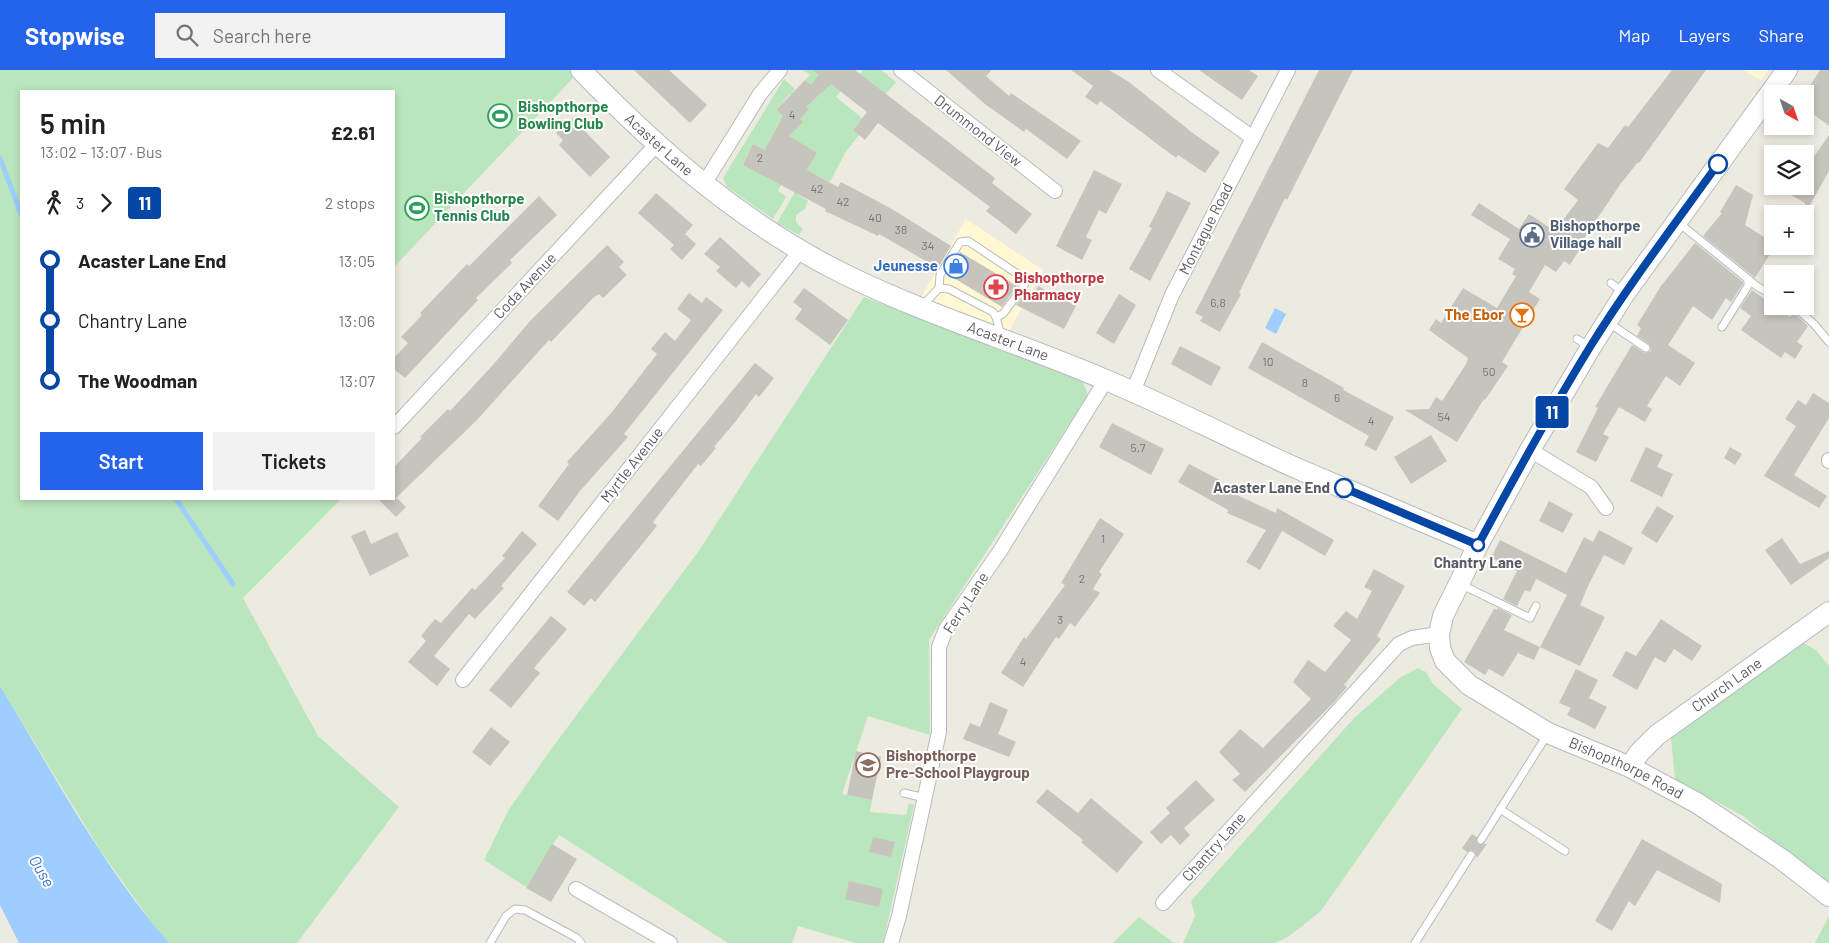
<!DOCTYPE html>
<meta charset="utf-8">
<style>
:root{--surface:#fff;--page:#f2f2f2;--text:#202124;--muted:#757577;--accent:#2563eb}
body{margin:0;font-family:Barlow,sans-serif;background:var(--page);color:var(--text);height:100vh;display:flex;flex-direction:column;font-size:19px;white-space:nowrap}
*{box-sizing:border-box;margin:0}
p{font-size:16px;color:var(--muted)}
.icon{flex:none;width:28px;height:28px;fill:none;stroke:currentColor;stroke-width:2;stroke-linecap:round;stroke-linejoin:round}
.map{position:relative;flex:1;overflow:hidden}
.side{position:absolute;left:20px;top:20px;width:375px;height:410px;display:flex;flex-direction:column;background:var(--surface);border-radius:0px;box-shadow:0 2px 8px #0003}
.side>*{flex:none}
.badge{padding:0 10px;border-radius:4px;font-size:18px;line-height:32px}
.needle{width:32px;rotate:140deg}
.buttons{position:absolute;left:1764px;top:15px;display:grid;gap:10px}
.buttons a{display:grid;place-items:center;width:50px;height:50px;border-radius:0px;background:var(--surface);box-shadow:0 2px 8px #0003;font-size:25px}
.map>.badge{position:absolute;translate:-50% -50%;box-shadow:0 0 0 2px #fff}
.legs{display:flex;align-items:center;gap:8px;height:55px;padding:0 20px;font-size:16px}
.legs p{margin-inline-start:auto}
.summary{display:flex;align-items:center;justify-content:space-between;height:85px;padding:0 20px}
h1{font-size:28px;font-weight:600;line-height:38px}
.action{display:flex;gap:10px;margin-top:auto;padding:10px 20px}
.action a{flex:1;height:58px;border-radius:0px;background:var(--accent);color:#fff;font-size:20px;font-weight:600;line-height:58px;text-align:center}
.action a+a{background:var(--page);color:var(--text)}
ul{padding:0 20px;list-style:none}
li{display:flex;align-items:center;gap:18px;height:60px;font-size:19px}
li i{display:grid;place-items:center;width:8px;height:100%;margin:0 6px;background:currentColor}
li i::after{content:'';width:12px;height:12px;margin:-6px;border:4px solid;border-radius:50%;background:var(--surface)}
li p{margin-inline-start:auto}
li:first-child i{background:linear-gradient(#0000 50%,currentColor 0)}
li:last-child i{background:linear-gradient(currentColor 50%,#0000 0)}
header{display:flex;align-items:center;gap:30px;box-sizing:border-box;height:70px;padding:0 25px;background:var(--accent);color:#fff}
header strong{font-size:24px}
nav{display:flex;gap:28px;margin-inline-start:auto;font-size:18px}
.search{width:350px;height:45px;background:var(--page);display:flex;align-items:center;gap:12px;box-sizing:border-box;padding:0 18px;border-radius:0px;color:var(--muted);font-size:19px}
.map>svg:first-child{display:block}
.commercial{fill:#fff8d2}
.green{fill:#bae6bd;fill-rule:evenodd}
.water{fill:#9dceff}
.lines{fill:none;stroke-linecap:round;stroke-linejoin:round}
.stream{stroke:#9dceff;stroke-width:5}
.building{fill:#c7c4bd}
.lane-casing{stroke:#b8bac0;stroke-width:9}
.street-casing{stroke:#b8bac0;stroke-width:16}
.secondary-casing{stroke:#b6b9c0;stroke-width:22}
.lane{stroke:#fff;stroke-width:7}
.street{stroke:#fff;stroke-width:14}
.secondary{stroke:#fff;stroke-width:20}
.line-1-casing{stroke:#fff;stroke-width:11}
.line-1{stroke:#0646a5;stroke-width:8}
.stop-1-dot{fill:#fff;stroke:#0646a5;stroke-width:2.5}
.labels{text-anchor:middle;stroke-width:4;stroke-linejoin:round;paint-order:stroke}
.number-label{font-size:12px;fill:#747679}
.leisure-label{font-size:15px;font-weight:bold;fill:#27864d;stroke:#fff;text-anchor:start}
.street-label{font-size:15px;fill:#595c62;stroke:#fff}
.service-label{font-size:15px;font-weight:bold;fill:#4e5e75;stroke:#fff;text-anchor:start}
.shop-label{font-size:15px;font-weight:bold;fill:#366cbe;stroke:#fff;text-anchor:end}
.health-label{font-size:15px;font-weight:bold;fill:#be3a42;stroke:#fff;text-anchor:start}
.food-label{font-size:15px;font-weight:bold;fill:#c56008;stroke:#fff;text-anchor:end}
.stop-label{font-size:15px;font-weight:bold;fill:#595c62;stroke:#fff;text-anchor:end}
.education-label{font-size:15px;font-weight:bold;fill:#785e54;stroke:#fff;text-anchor:start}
.water-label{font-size:16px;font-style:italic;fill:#3c76c7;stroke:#fff}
</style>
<header>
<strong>Stopwise</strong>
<div class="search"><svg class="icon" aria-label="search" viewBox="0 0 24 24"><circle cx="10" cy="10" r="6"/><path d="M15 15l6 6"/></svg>Search here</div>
<nav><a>Map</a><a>Layers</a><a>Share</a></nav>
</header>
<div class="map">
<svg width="1829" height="873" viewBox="0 0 1829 873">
<rect width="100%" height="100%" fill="#edebe0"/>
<g class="commercial">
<polygon points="1743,0 1768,0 1761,10"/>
<polygon points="966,149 1043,200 999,279 911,245"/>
</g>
<g class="green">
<polygon points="0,0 569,0 575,6 394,197 394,21 21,21 21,429 341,429 243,528 318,666 399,737 297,873 169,873 152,853 100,780 0,616"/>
<path d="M803 0H857L836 27 862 48 853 60 859 65 845 83 830 112 810 102 798 125 808 131 805 139 796 145V152L803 159 799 165 777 153 817 83 781 115 778 121 786 127 773 149 727 117 723 108 784 9 795 19 792 23 807 36 820 24 805 10 810 5ZM790 24 808 39 793 56 776 40ZM781 50 793 59 790 64 777 56ZM753 74 765 80V106L743 95Z"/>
<polygon points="863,0 881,0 896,12 886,24 860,4"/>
<polygon points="864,227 1083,312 1088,325 929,570 930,665 868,646 842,724 872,730 870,742 906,745 909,733 914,735 883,873 856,873 798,856 792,873 728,873 559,765 526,817 484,790 508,741 549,682 698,482"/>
<polygon points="1800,571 1816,580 1829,596 1829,817 1743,746 1675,709 1671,668"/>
<polygon points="1418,598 1426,602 1433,614 1462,639 1321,841 1288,867 1275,873 1183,873 1195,846 1191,831 1355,647 1401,607"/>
<polygon points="1829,846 1829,873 1815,873"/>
<polygon points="1139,847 1174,873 1113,873"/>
</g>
<g class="water">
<polygon points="1275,238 1286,244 1276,264 1265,258"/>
<path d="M0 616C53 703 102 796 169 873H19L0 835Z"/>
</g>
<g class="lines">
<g class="stream">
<polyline points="0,88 21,144"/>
<polyline points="176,429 233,514"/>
</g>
</g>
<g class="building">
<polygon points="634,0 669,0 707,35 690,53"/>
<polygon points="813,0 855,0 995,108 992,113 1032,144 1016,164 986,141 990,137 878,53 865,70 853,60 867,42 831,14 806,37 809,39 800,49 803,52 789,66 817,83 807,100 838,117 841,112 892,139 951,176 938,198 879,164 878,166 825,141 826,139 743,95 753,74 765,80 783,46 776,40 805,10 811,15 819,5"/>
<polygon points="946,0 992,0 986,6 1009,26 1011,23 1081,71 1067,89 1026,59 1024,62 985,34"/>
<polygon points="1071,0 1109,0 1129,12 1194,64 1220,82 1205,103 1178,85 1176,88 1100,31 1097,35 1085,27 1093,16"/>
<polygon points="1199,0 1249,0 1258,6 1242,30"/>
<polygon points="1319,0 1353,0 1287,130 1285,128 1239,223 1241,224 1220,262 1200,251 1203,247 1195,243"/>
<polygon points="1672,0 1706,0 1639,93 1638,92 1619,116 1579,176 1581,177 1570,195 1564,191 1556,202 1545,195 1529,222 1540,229 1502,292 1508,296 1485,330 1484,329 1457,372 1405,340 1429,339 1436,327 1442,331 1466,294 1468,288 1429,260 1436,249 1441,253 1463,218 1497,238 1516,206 1512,204 1515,199 1498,189 1510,169 1471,145 1479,133 1519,159 1529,144 1555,161 1578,130 1564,119 1598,73 1608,78 1625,55 1628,57"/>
<polygon points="1820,0 1829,0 1829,56 1805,38 1805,24"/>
<polygon points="572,48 610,87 590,107 559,75 563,70 556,63"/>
<polygon points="1829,65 1829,101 1805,144 1805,133 1776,116 1805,116 1805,100"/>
<polygon points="1094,100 1122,114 1106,144 1099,140 1086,167 1092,170 1082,190 1056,176"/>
<polygon points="1736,115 1753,125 1745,155 1772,172 1772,176 1775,176 1755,208 1703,166 1722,143 1720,142"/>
<polygon points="1167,121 1191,133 1150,211 1129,199 1152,158 1149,157"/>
<polygon points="656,123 693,155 685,164 696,174 682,190 670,179 674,175 638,143"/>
<polygon points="539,126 557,145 510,190 512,193 476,228 478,230 405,308 394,299 394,288 408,273 401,267 422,245 420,243 467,194 469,196"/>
<polygon points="720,167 761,204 749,218 742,211 736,218 716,201 720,197 704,184"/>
<polygon points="1695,173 1743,212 1743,214 1731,232 1726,228 1712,250 1693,236 1668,275 1695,293 1680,316 1666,306 1647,336 1652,339 1645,352 1619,337 1603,364 1609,367 1596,392 1576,382 1598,338 1595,337 1632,275 1645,283 1651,281 1649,274 1637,266 1641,258 1637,255 1661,216"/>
<polygon points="607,175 624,192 619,197 627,205 603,228 599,224 593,228 551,272 549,270 477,350 395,429 398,429 406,437 396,447 378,429 394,429 394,397 422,368 420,367 448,339 450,341 492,296 530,251"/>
<polygon points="960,182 1017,216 1002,237 947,204"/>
<polygon points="1038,216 1076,236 1064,259 1016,235 1026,222 1033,226"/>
<polygon points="804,218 848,250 830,275 795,249 802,239 793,232"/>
<polygon points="1752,220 1790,247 1794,243 1808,256 1797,272 1803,276 1795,289 1785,282 1781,288 1741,260 1751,246 1740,238"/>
<polygon points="689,223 702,233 706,227 723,240 624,364 628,367 580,421 558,451 538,436 569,394 567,392 612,342 657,284 651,279 665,262 675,271 691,250 677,239"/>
<polygon points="1119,224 1136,235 1114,274 1096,263"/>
<polygon points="1262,272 1344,318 1343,320 1394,347 1376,381 1364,375 1369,366 1248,298"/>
<polygon points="1180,276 1221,297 1211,316 1171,294"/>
<polygon points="755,293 774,308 759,327 756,324 736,351 714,377 716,378 701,396 698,394 653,452 657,456 595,532 591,528 584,536 567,522"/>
<polygon points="1813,323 1829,333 1829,348 1794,405 1827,426 1819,438 1764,406 1796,356 1785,349 1798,330 1806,335"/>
<polygon points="1112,353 1164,379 1151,405 1099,377"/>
<polygon points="1431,365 1447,391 1411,414 1394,387"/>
<polygon points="1646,377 1663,385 1657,397 1673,404 1662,427 1630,411"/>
<polygon points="1730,377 1742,384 1735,395 1724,388"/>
<polygon points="1189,394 1220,410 1217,416 1276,443 1277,438 1334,470 1325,486 1282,461 1260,500 1246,492 1266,460 1227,443 1228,440 1178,412"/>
<polygon points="1549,431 1573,444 1563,463 1539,451"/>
<polygon points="1657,436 1674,446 1657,473 1641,463"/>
<polygon points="1100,448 1124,464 1099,502 1102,504 1093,519 1100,523 1075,557 1070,553 1059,569 1056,567 1023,617 1001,603 1024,567 1026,569 1065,515 1061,513"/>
<polygon points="365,460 371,474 397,462 409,486 370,506 351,466"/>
<polygon points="1599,460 1633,478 1624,495 1604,485 1589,514 1580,535 1605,547 1580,596 1540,577 1567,525 1536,509 1530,522 1525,520 1517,536 1503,529 1517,501 1491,488 1500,470 1566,503 1584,467 1593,472"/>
<polygon points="522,461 537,474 501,516 504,518 475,549 469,544 434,586 450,599 437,616 408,592 426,571 421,566 435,549 441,553 472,518 475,520 505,488 502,486"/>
<polygon points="1782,468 1800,494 1829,481 1829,488 1791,515 1765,480"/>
<polygon points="1374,499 1405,516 1377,566 1381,569 1344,615 1347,617 1336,630 1245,722 1232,710 1240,704 1219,682 1240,659 1263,678 1311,629 1293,612 1308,590 1325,602 1351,570 1333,556 1346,541 1357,549 1372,521 1364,517"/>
<polygon points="1498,538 1512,545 1504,560 1540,577 1534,590 1518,583 1503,607 1489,599 1485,605 1464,592 1494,539 1497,540"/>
<polygon points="551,546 567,559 534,598 540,603 511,638 489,620"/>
<polygon points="1661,549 1702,576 1692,591 1674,579 1665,593 1655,587 1637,620 1612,606 1626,581 1636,586"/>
<polygon points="1576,599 1598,610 1589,628 1607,637 1595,659 1567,645 1571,638 1559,633"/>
<polygon points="990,632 1008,640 998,664 1016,672 1009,687 963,669 970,653 980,657"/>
<polygon points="491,657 510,672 490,696 472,682"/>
<polygon points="856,681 881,687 872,730 847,725"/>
<polygon points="1196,710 1215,730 1184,758 1190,765 1180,775 1171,765 1161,774 1150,762 1170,743 1166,738"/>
<polygon points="1047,719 1078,743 1091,728 1143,772 1117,803 1081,772 1083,770 1036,732"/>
<polygon points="1472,764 1477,767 1478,774 1487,774 1477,788 1474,781 1467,782 1462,778"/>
<polygon points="873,767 895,772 891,787 869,782"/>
<polygon points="1642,769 1722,814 1720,833 1657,800 1635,836 1629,831 1612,861 1595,851"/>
<polygon points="552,774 577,789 551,832 526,818"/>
<polygon points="849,811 883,819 879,837 845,829"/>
</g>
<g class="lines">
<g class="lane-casing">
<g id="lane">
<polyline points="1679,153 1748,209 1748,216 1722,257"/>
<polyline points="1748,209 1758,217 1772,224"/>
<polyline points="1611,213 1623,222"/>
<polyline points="939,218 940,205 960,172 968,171 1025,209 1025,214 1003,244 996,247"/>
<polyline points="922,236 939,218 949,219 993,242 996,247 1001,266"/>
<polyline points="1794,236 1814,254 1829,272"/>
<polyline points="1609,253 1646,278"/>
<polyline points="1577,269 1590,277"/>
<polyline points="1460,514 1530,548 1536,536"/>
<polyline points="904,723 925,728"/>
<polyline points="1500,739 1565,781"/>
<polyline points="1481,770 1547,665"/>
<polyline points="490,873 506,846 515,839 525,840 577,868 581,873"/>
<polyline points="1415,873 1471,785"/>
</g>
</g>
<g class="street-casing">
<g id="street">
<polyline points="901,0 1055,121"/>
<polyline points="1158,0 1253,68"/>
<polyline points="704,114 760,24 780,0"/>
<polyline points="1133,322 1172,225 1288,0"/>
<polyline points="394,357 656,75"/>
<polyline points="1530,380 1591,417 1606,438"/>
<polyline points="1829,390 1829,391"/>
<polyline points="463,610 800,181"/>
<polyline points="576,819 670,873"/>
<polyline points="1163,833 1399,574 1412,568 1439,564"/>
<polyline points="891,873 899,846 939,662 939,577 946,559 1000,481 1106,310"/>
</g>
</g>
<g class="secondary-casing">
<g id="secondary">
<path id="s1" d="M581 0C658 80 743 154 844 204 929 246 1020 273 1106 310 1173 338 1237 372 1303 401 1361 426 1420 450 1478 475"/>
<path id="s2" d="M1787 0 1625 223 1591 277 1530 380 1478 475 1443 546 1439 564 1440 578 1445 591 1469 615 1548 663 1630 697 1697 733 1780 788 1829 826"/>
<path id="s3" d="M1630 697 1639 683 1657 665 1829 542"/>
</g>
</g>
<use href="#lane" class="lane"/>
<use href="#street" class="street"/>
<use href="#secondary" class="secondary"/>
</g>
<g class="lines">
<g class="line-1-casing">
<path id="line-1" d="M1344 418 1478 475C1514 408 1550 342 1590 277 1629 214 1675 154 1718 94"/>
</g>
<use href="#line-1" class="line-1"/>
</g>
<defs>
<g id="stadium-ring" transform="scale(1.25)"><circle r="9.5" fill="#fff" stroke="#2e9e5b" stroke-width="1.5"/><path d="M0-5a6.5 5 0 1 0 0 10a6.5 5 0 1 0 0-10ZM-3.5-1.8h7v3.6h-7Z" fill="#2e9e5b"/></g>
<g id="civic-ring" transform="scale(1.25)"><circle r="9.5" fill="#fff" stroke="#5c6f8a" stroke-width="1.5"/><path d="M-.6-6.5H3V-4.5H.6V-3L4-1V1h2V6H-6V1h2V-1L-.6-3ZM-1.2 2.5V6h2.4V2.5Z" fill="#5c6f8a"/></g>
<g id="shop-ring" transform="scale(1.25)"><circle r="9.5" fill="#fff" stroke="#3f7fe0" stroke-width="1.5"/><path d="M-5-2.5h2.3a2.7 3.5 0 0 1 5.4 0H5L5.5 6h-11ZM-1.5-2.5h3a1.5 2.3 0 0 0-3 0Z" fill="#3f7fe0"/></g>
<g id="pharmacy-ring" transform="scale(1.25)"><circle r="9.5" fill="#fff" stroke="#e0444e" stroke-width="1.5"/><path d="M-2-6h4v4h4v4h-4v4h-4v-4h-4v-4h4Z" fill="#e0444e"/></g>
<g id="bar-ring" transform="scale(1.25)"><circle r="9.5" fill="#fff" stroke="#e8710a" stroke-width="1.5"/><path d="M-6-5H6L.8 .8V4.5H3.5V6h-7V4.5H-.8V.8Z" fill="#e8710a"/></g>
<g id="school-ring" transform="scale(1.25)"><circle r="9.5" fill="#fff" stroke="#8d6e63" stroke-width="1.5"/><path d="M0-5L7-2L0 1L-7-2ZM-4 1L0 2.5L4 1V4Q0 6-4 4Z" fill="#8d6e63"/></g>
</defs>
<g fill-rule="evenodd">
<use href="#stadium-ring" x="500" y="46"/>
<use href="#stadium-ring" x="417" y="138"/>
<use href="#civic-ring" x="1532" y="165"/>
<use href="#shop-ring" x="956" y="196"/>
<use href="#pharmacy-ring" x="996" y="217"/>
<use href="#bar-ring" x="1522" y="245"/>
<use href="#school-ring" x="868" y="695"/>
</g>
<g class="stop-1-dot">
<circle cx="1718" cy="94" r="9"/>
<circle cx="1344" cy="418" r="9"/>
<circle cx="1478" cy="475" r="6"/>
</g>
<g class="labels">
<g class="number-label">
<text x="792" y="49">4</text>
<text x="760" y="92">2</text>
<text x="817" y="123">42</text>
<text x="843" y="136">42</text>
<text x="875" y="152">40</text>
<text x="901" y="164">38</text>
<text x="928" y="180">34</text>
<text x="1218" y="237">6,8</text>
<text x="1268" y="296">10</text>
<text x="1489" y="306">50</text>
<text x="1305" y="317">8</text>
<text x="1337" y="332">6</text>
<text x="1444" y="351">54</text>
<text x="1371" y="355">4</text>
<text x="1138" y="382">5,7</text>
<text x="1103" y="473">1</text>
<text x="1082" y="513">2</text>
<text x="1060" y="554">3</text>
<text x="1023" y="596">4</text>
</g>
<g class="leisure-label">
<text x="518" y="42">Bishopthorpe<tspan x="518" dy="17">Bowling Club</tspan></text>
<text x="434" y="134">Bishopthorpe<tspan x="434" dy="17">Tennis Club</tspan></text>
</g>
<g class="street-label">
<text transform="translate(978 61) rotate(38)" y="5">Drummond View</text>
<text dy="5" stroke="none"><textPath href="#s1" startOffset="108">Acaster Lane</textPath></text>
<text transform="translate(1206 159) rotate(-63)" y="5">Montague Road</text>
<text transform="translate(525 216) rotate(-47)" y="5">Coda Avenue</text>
<text dy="5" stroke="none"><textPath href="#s1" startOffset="512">Acaster Lane</textPath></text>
<text transform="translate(632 395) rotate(-52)" y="5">Myrtle Avenue</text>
<text transform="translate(966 533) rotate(-57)" y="5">Ferry Lane</text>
<text dy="5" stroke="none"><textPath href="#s3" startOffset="128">Church Lane</textPath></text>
<text dy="5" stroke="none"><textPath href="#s2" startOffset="905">Bishopthorpe Road</textPath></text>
<text transform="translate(1214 777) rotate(-48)" y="5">Chantry Lane</text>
</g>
<g class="service-label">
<text x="1550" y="161">Bishopthorpe<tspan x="1550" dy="17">Village hall</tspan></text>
</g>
<g class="shop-label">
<text x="938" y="201">Jeunesse</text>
</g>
<g class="health-label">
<text x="1014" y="213">Bishopthorpe<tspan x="1014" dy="17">Pharmacy</tspan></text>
</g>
<g class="food-label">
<text x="1504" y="250">The Ebor</text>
</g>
<g class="stop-label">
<text x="1330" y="423">Acaster Lane End</text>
<text x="1478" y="498" text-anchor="middle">Chantry Lane</text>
</g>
<g class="education-label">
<text x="886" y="691">Bishopthorpe<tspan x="886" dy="17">Pre-School Playgroup</tspan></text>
</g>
<g class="water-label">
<text transform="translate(42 801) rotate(59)" y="6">Ouse</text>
</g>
</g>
</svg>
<div class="buttons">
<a><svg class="needle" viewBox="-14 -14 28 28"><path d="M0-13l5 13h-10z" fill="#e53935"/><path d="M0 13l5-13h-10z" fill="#757577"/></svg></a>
<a><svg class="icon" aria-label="layers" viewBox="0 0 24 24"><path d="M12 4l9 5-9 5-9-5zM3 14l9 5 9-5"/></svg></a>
<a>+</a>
<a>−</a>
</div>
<b class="badge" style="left:1552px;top:342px;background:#0646a5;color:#fff">11</b>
<section class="side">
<div class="summary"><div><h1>5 min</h1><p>13:02 – 13:07 · Bus</p></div><b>£2.61</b></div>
<div class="legs"><svg class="icon" aria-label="walk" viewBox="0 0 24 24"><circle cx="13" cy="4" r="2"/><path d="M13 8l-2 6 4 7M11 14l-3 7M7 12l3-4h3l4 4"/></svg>3<svg class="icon" aria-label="forward" viewBox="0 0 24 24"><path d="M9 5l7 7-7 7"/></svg><b class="badge" style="background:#0646a5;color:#fff">11</b><p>2 stops</p></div>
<ul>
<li><i style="color:#0646a5"></i><b>Acaster Lane End</b><p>13:05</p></li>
<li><i style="color:#0646a5"></i><span>Chantry Lane</span><p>13:06</p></li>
<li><i style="color:#0646a5"></i><b>The Woodman</b><p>13:07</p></li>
</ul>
<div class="action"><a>Start</a><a>Tickets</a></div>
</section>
</div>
